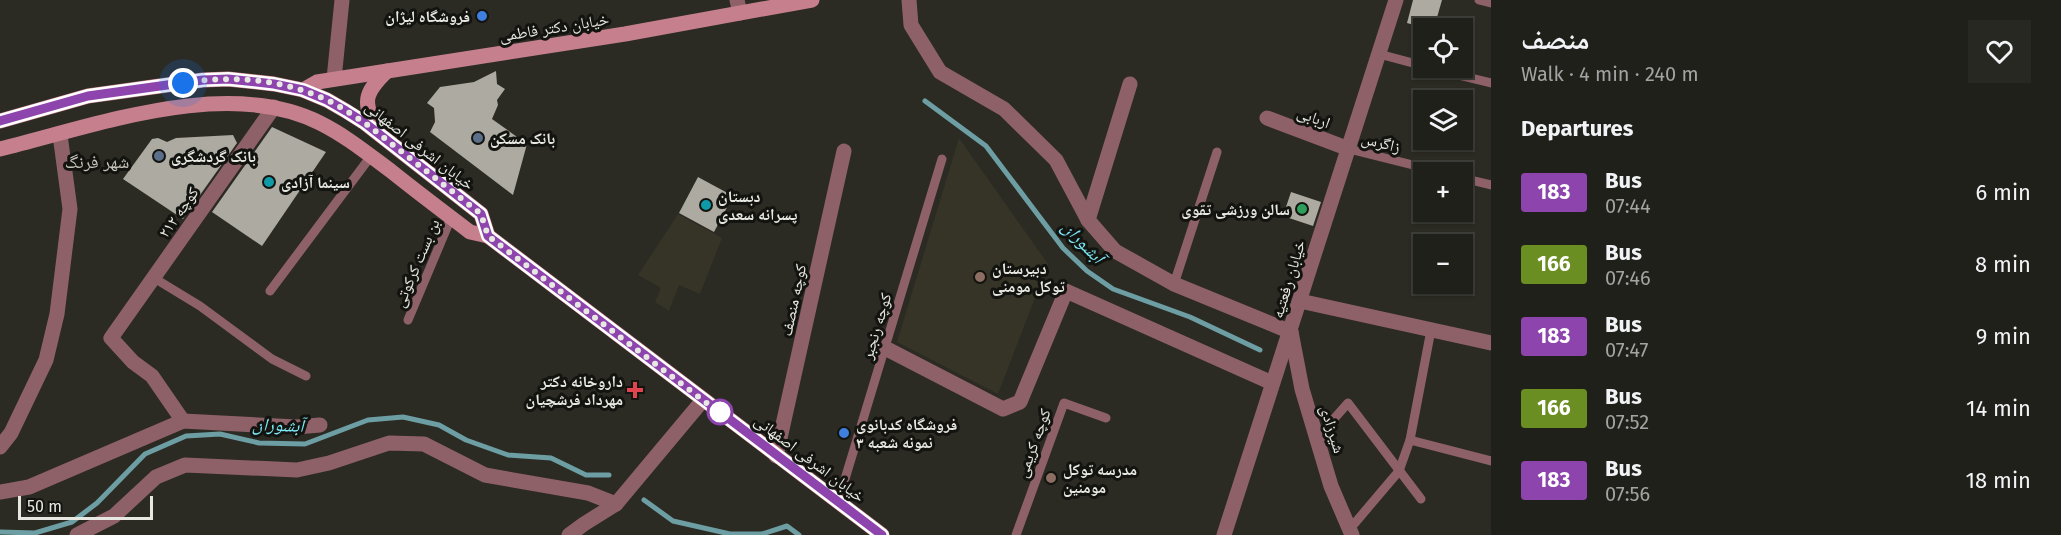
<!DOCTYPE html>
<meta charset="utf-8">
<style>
:root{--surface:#20201a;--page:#282823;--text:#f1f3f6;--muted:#a2a3a2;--line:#3d3e39}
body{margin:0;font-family:"Fira Sans","Noto Naskh Arabic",sans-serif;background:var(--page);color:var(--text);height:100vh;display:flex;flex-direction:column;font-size:22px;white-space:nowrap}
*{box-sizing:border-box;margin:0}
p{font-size:20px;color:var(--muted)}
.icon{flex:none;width:33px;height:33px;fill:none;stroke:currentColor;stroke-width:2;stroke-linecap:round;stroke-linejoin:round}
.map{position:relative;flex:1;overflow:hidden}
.details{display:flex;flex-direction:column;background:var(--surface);width:570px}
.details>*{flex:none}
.badge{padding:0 12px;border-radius:4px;font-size:21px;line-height:39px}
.buttons{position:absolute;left:1413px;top:18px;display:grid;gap:12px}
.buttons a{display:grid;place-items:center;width:60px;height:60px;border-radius:0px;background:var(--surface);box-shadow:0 2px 4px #0004,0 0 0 2px var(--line);font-size:30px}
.scale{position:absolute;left:18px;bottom:15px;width:135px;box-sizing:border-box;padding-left:6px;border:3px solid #e8e8e3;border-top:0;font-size:16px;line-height:21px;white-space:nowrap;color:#e8e8e3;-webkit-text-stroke:4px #13130f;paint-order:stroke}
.you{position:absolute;width:30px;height:30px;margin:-15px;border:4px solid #fff;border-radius:50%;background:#1a73e8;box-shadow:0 0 0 9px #1a73e833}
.map>.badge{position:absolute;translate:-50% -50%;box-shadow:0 0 0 3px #fff}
h2{padding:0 30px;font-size:22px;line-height:54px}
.round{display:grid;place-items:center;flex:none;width:63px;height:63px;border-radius:0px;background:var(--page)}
.summary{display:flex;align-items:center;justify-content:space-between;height:102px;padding:0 30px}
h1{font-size:28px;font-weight:700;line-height:45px}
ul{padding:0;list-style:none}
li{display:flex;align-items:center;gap:18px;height:72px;padding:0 30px}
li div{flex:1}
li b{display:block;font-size:22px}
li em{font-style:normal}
li .badge{min-width:66px;font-weight:700;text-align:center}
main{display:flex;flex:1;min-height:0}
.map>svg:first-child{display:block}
.built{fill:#363427}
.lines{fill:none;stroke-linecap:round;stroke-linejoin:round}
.stream{stroke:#6c9ea3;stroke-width:5}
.building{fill:#acaaa1}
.service{stroke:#8e6169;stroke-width:9}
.minor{stroke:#8e6169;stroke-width:15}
.tertiary{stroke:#8e6169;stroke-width:15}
.secondary{stroke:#c67f8c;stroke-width:15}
.line-casing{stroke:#fff;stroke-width:14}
.line{stroke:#8e44ad;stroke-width:9}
.walk{stroke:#e8e8e3;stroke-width:6;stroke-dasharray:0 10.8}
.shop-dot{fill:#3f7fe0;stroke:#13130f;stroke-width:2}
.service-dot{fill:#5c6f8a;stroke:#13130f;stroke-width:2}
.culture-dot{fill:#0f9aa8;stroke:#13130f;stroke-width:2}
.leisure-dot{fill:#2e9e5b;stroke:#13130f;stroke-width:2}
.education-dot{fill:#8d6e63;stroke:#13130f;stroke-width:2}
.health-dot{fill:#e0444e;stroke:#13130f;stroke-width:2}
.stop-dot{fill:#fff;stroke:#8e44ad;stroke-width:3}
.labels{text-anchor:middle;stroke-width:6;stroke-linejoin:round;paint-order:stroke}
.poi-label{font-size:16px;font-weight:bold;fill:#e8e8e3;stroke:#13130f;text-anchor:start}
.street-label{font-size:16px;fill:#e8e8e3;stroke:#13130f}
.neighbourhood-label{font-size:18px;fill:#c5c3ba;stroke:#13130f}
.water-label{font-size:18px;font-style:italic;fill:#7de9f7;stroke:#13130f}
</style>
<main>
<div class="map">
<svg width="1491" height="535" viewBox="0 0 1491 535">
<rect width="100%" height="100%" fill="#2b2a23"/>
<g class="built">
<polygon points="959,138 1048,264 998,394 897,342"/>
<polygon points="678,214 722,238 700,294 679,285 669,311 655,302 661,288 638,275"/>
</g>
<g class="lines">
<g class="stream">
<polyline points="925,101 986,146 1063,248 1087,271 1113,289 1190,317 1260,350"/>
<polyline points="644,500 673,521 730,534 762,534 787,526 799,535"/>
<polyline points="0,532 35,533 72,522 97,503 145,454 186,436 220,434 259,443 305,444 368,420 403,417 439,425 466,440 508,455 551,458 586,475 609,475"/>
</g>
</g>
<g class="building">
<polygon points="1413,0 1442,0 1434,28 1425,28 1407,23"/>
<polygon points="496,71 497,84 505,89 497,100 498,105 492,119 527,144 513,195 430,132 435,122 434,108 427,103 440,87 474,82"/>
<polygon points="272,127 326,152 262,246 212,212"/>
<polygon points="233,135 237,143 183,219 123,179 152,139 158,138 167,142 176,138"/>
<polygon points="698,177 733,196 714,232 679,213"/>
<polygon points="1291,192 1321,202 1313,226 1283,216"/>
</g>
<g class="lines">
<g class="service">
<polyline points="1479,0 1491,3"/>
<polyline points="1379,54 1424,66"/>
<polyline points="1429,68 1491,83"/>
<polyline points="1349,149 1441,172"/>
<polyline points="1462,178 1491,185"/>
<polyline points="154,278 200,306 272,359 306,376"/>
<polyline points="1174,284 1217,152"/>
<polyline points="270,291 371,156"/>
<polyline points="408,320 451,218"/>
<polyline points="1317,438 1348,403 1421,499"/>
<polyline points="1410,440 1491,461"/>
<polyline points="838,502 942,159"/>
<polyline points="1349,530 1399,471 1410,440 1431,330"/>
<polyline points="1016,535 1064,403 1106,418"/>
</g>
<g class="minor">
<polyline points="737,0 740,13"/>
<polyline points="909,0 911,25 940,72 1004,109 1056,160 1088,220"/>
<polyline points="334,79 342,0"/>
<polyline points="1130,84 1088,220 1115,251 1174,284 1291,332"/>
<polyline points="1267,118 1349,149"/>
<polyline points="1300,301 1491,343"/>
<polyline points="885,348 1003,409 1020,402 1066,291 1272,383"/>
<polyline points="183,421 152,376 133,362 111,338 274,107"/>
<polyline points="776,456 844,151"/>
<polyline points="0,492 29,487 183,421 296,427 320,425"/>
<polyline points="77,535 114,516 156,477 185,465 297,470 329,463 389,443 424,444 485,475 588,493 616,504"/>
<polyline points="569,535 584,524 616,504 703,400"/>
</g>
<g class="tertiary">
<polyline points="1291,332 1302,389 1331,486 1352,535"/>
<polyline points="0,447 11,433 46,360 57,314 70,209 60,135"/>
<polyline points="1224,535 1396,0"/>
</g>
<g class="secondary">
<polyline points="303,90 317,82 625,34 812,0"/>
<polyline points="0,121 88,96 203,80 228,79 274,84 303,90 327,100 346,111 365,123 481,214 488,236"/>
<path d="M377 131C363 102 363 94 387 71"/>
<path d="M0 149C95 126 227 76 320 123 346 136 368 154 391 171 417 192 444 212 470 232L488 236 882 535"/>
</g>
</g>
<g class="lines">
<g class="line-casing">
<polyline id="line" points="0,121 88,96 203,80 228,79 274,84 303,90 327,100 346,111 365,123 481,214 488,236 882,535"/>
</g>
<use href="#line" class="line"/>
<path class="walk" d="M183 83C231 75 280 79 325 99 339 105 352 115 365 123L481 214 488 236 721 414 720 412"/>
</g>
<g class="shop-dot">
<circle cx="482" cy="16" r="6"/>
<circle cx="844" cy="433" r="6"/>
</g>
<g class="service-dot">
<circle cx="478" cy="138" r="6"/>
<circle cx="159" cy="156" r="6"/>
</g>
<g class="culture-dot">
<circle cx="269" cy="182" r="6"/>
<circle cx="706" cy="205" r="6"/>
</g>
<circle class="leisure-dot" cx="1302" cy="209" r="6"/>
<g class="education-dot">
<circle cx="980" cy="277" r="6"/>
<circle cx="1051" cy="478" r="6"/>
</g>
<path class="health-dot" d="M632 381h6v6h6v6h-6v6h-6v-6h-6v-6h6z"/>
<circle class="stop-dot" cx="720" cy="412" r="12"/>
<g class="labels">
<g class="poi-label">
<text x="470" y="22" text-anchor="end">فروشگاه لیژان</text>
<text x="490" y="144">بانک مسکن</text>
<text x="171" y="162">بانک گردشگری</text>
<text x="281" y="188">سینما آزادی</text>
<text x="718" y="202">دبستان<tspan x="718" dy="18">پسرانه سعدی</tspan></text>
<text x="1290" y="215" text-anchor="end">سالن ورزشی تقوی</text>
<text x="992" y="274">دبیرستان<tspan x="992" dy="18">توکل مومنی</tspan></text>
<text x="623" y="387" text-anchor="end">داروخانه دکتر<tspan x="623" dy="18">مهرداد فرشچیان</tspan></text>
<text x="856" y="430">فروشگاه کدبانوی<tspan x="856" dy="18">نمونه شعبه ۳</tspan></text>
<text x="1063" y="475">مدرسه توکل<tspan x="1063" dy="18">مومنین</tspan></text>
</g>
<g class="street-label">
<text transform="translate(554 27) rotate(-9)" y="6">خیابان دکتر فاطمی</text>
<text transform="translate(1314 117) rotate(21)" y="6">اربابی</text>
<text transform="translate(1381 142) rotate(14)" y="6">زاگرس</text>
<text transform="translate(420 145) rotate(38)" y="6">خیابان اشرفی اصفهانی</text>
<text transform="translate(178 212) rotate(-55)" y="6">کوچه ۲۱۲</text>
<text transform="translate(416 263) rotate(-67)" y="6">بن بست کرکوتی</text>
<text transform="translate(1288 279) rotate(-73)" y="6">خیابان رفعتیه</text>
<text transform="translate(793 300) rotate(-78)" y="6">کوچه منصف</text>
<text transform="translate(876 326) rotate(-73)" y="6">کوچه رنجبر</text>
<text transform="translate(1333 429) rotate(73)" y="6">شیرزادی</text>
<text transform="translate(1033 443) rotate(-70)" y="6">کوچه کریمی</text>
<text transform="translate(810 458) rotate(37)" y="6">خیابان اشرفی اصفهانی</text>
</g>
<g class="neighbourhood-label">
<text x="97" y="168">شهر فرنگ</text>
</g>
<g class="water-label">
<text transform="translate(1083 242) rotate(46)" y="6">آبشوران</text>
<text transform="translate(278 425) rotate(2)" y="6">آبشوران</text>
</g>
</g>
</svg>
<div class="buttons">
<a><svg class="icon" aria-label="locate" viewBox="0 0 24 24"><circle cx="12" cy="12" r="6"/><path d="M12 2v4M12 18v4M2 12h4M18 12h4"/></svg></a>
<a><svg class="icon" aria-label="layers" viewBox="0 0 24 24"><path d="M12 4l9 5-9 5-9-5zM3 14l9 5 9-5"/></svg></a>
<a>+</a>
<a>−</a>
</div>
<div class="scale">50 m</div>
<div class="you" style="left:183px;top:83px"></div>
</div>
<section class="details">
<div class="summary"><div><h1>منصف</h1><p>Walk · 4 min · 240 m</p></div><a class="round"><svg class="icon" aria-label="heart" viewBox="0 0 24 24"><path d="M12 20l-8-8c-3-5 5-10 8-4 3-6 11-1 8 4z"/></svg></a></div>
<h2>Departures</h2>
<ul>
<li><span class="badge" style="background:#8e44ad;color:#fff">183</span><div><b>Bus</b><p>07:44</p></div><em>6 min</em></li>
<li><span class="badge" style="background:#6b8e23;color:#fff">166</span><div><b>Bus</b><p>07:46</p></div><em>8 min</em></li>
<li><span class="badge" style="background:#8e44ad;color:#fff">183</span><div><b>Bus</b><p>07:47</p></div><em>9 min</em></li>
<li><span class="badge" style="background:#6b8e23;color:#fff">166</span><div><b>Bus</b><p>07:52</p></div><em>14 min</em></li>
<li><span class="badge" style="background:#8e44ad;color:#fff">183</span><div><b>Bus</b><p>07:56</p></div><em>18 min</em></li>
</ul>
</section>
</main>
